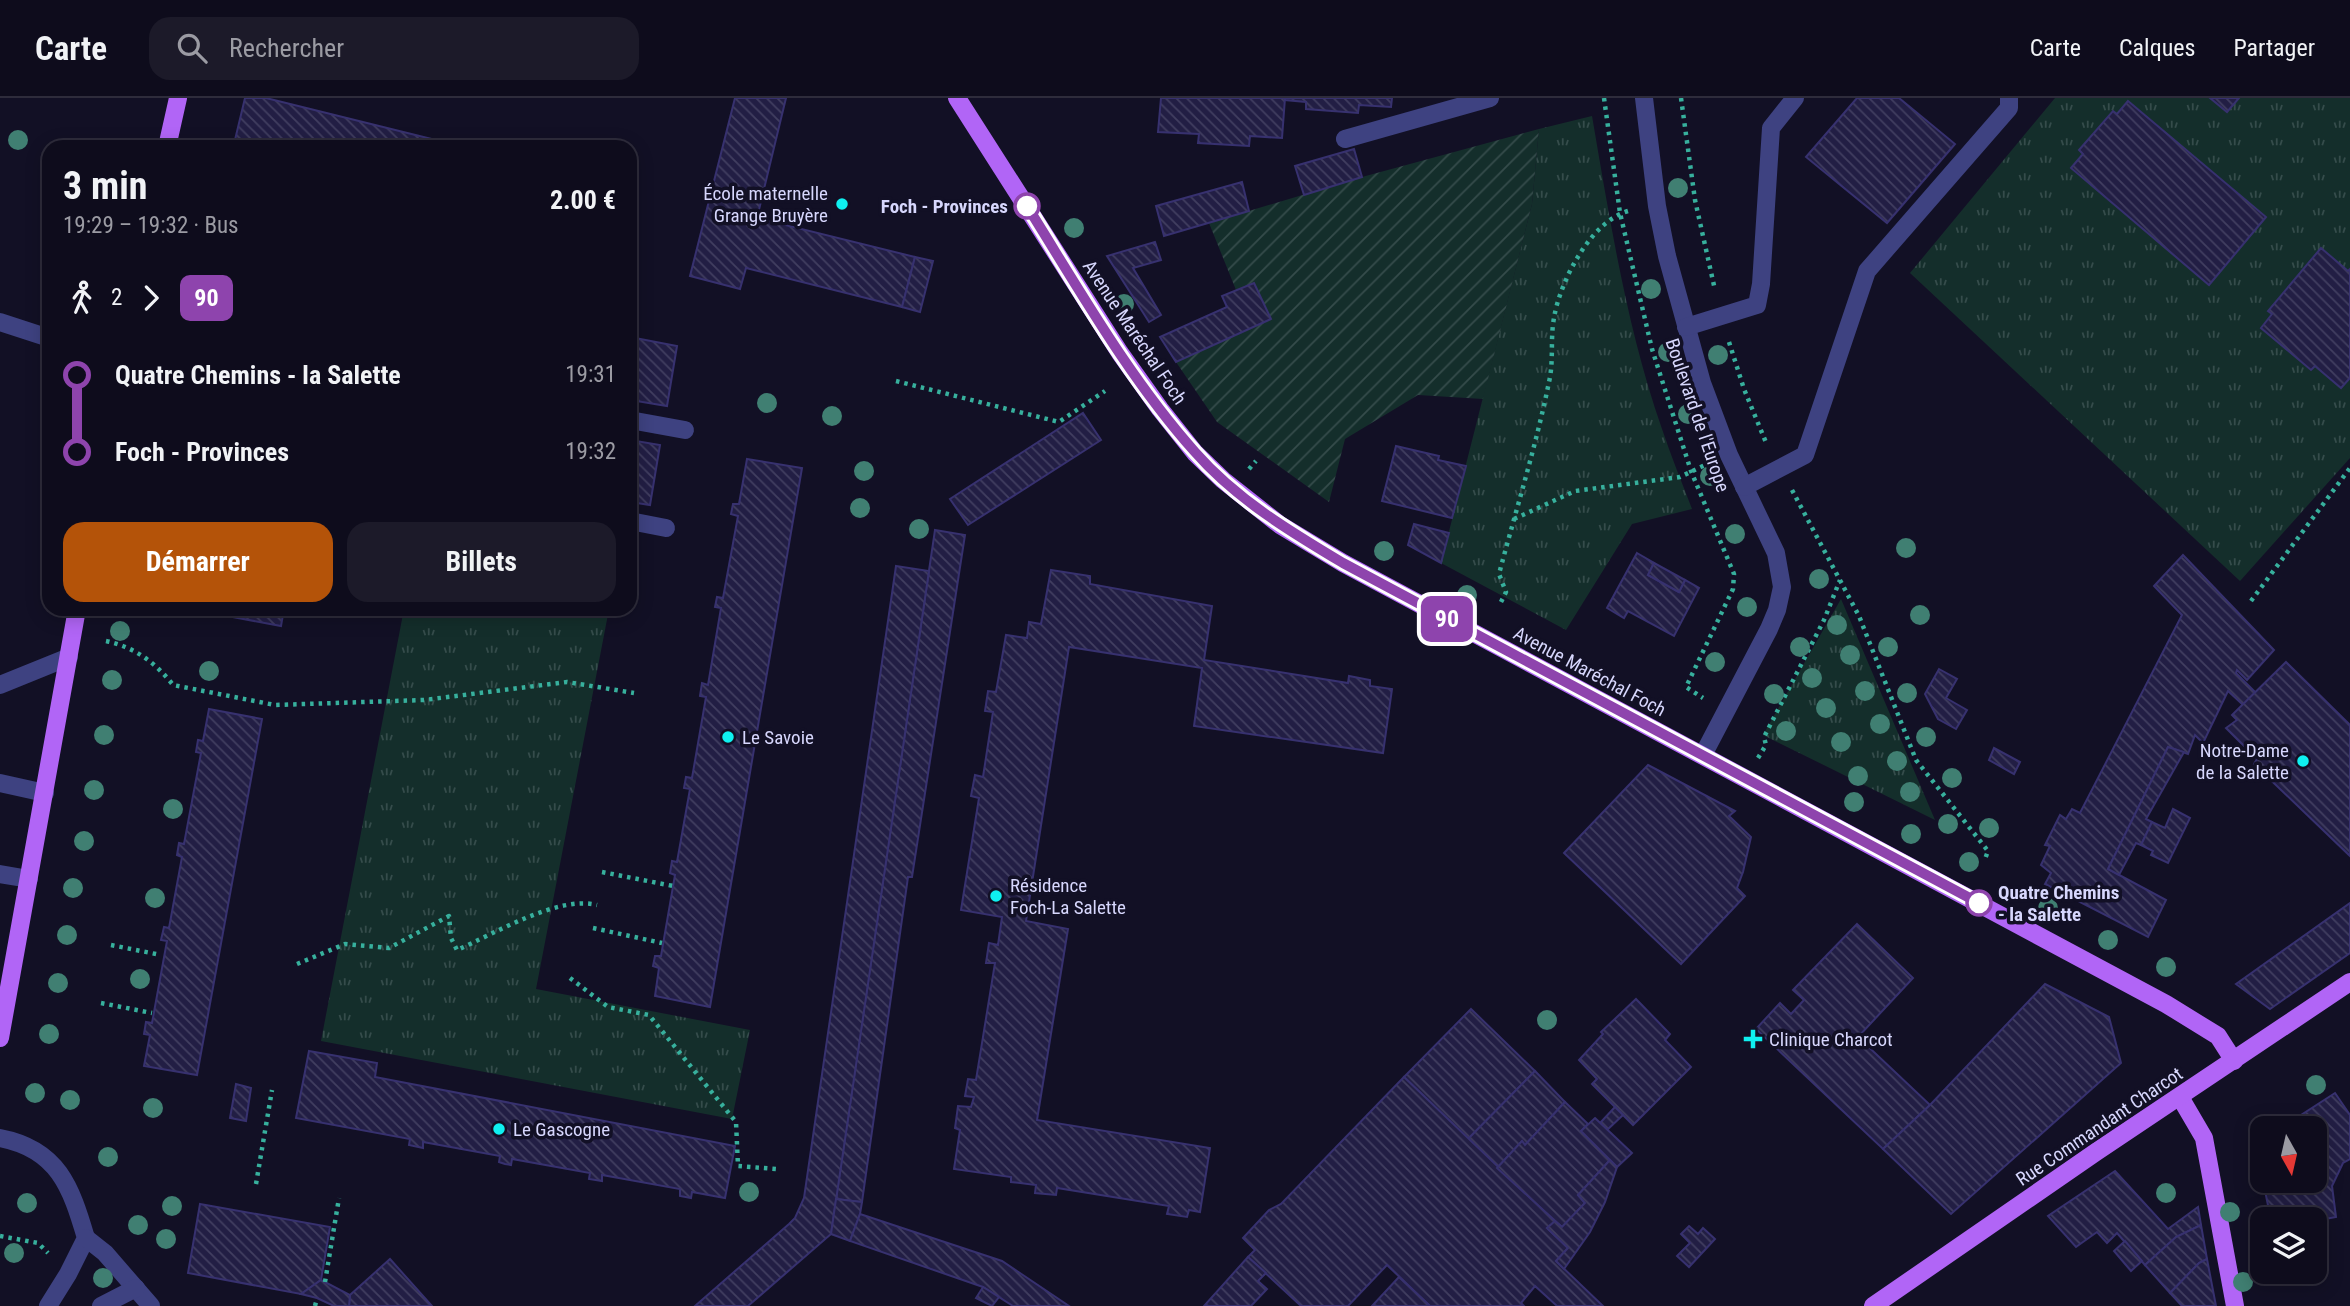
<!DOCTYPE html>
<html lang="fr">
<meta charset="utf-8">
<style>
:root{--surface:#0e0c1c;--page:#1c1a29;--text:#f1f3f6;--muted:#9b9ba3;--line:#2e2c3b;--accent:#b45309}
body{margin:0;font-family:"Roboto Condensed",sans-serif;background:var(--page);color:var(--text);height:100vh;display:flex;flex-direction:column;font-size:26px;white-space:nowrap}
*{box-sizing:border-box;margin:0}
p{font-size:23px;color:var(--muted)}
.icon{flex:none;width:38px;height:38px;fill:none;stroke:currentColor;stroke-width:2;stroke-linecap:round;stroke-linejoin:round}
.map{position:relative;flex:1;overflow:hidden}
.drawer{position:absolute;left:42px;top:42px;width:595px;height:476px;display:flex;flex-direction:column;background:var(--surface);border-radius:21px;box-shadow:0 4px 18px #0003,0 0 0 2px var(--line)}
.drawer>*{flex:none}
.badge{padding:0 14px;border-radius:10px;font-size:24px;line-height:46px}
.needle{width:46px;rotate:172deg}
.controls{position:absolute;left:2250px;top:1018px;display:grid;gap:14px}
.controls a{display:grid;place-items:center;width:77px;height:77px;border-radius:14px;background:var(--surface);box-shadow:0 4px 18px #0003,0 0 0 2px var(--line);font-size:35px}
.map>.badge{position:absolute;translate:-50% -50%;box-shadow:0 0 0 4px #fff}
.legs{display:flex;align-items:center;gap:10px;height:77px;padding:0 21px;font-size:23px}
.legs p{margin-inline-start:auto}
.headline{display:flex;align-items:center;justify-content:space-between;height:119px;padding:0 21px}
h1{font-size:38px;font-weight:700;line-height:52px}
.button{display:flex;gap:14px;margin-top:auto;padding:14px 21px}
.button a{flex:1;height:80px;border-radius:21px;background:var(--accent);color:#fff;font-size:28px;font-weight:700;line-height:80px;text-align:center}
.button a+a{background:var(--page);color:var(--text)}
ul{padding:0 21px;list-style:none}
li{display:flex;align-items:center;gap:24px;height:77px;font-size:26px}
li i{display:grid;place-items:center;width:10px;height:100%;margin:0 9px;background:currentColor}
li i::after{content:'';width:18px;height:18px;margin:-9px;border:5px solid;border-radius:50%;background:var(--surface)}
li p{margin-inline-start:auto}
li:first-child i{background:linear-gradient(#0000 50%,currentColor 0)}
li:last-child i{background:linear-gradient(currentColor 50%,#0000 0)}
header{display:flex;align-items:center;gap:42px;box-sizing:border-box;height:98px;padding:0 35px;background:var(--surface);border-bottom:2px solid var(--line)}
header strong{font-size:33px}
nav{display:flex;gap:38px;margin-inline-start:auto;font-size:24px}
.search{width:490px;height:63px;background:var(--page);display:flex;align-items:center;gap:18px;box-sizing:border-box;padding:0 24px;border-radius:21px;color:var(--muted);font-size:26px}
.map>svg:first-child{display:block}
.grass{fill:url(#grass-tufts)}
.garden{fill:url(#garden-furrows)}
.building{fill:url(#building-back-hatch);stroke:#37316f;stroke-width:2}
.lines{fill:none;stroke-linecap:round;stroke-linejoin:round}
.path{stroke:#37b09d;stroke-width:4.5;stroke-dasharray:3.5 5;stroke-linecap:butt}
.minor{stroke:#3e4281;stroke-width:18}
.major{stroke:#b165f6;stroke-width:18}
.tree{fill:#407f72}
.line-1-casing{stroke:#fff;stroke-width:16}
.line-1{stroke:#8e44ad;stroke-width:10}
.poi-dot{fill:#0ff0f0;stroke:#121025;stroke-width:2.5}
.stop-1-dot{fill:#fff;stroke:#8e44ad;stroke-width:3.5}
.labels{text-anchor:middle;stroke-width:7;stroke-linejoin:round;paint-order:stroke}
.poi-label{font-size:19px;fill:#d7d7fd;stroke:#121025;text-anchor:start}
.stop-label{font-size:19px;font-weight:bold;fill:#d7d7fd;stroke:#121025;text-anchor:end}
.street-label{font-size:19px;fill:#d7d7fd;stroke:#121025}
</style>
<header>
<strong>Carte</strong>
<div class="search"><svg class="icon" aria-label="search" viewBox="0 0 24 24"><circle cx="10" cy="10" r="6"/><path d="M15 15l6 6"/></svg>Rechercher</div>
<nav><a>Carte</a><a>Calques</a><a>Partager</a></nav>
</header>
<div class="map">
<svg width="2350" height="1208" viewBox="0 0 2350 1208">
<defs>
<pattern id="grass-tufts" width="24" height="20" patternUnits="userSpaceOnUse" patternTransform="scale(1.75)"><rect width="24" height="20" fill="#142e2b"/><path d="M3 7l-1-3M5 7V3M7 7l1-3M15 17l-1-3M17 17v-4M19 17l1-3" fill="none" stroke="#354c4b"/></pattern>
<pattern id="garden-furrows" width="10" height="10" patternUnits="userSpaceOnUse" patternTransform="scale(1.75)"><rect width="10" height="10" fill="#142e2b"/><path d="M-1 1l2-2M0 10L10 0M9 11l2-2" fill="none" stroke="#354c4b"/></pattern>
<pattern id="building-back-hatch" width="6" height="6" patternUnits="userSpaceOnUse" patternTransform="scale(1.75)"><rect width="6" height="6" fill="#221e44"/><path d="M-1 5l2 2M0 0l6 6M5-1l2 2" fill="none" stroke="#413e60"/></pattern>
</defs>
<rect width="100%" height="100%" fill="#121025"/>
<g class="grass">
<polygon points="2055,0 2350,0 2350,360 2240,483 1910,175"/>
<path d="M1592 18C1610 123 1627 231 1662 331 1671 358 1682 385 1692 411L1632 426 1566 532 1441 465 1532 106 1539 31Z"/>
<polygon points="1841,501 1935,722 1763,637"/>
<polygon points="404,511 609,511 536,891 750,932 732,1021 321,943"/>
</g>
<polygon class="garden" points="1539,31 1532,106 1483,301 1418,297 1345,341 1329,404 1217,324 1176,264 1270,221 1254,185 1236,192 1209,125 1362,79"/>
<g class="building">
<polygon points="245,0 266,0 464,49 246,49 234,46"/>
<polygon points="735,0 786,0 757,120 915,159 902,209 746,170 740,191 690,178"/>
<polygon points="1161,0 1285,0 1282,40 1250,38 1249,48 1198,45 1199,36 1158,34"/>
<polygon points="1285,0 1392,0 1391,9 1359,7 1358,15 1306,11 1306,4 1285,2"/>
<polygon points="1857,0 1899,0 1955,46 1887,125 1806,59"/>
<polygon points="2210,0 2239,0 2227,14"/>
<polygon points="2128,3 2266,119 2209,187 2071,70 2083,56 2079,52 2113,13 2117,16"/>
<polygon points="1354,51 1362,79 1304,97 1295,68"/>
<polygon points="1242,84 1249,113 1164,138 1156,108"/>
<polygon points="1155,144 1161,162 1133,170 1161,217 1149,224 1107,158"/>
<polygon points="2321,150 2348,173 2350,171 2350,280 2341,290 2315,268 2311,272 2261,230 2272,216 2268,213"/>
<polygon points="915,159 933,163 920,214 902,209"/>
<polygon points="1254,185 1271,221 1176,264 1160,239 1227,209 1222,198"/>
<polygon points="630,239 677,248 667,308 630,302"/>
<polygon points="1083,315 1101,342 968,427 950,401"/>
<polygon points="630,342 660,347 650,407 630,404"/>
<polygon points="1396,348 1439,358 1438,362 1466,368 1452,420 1382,403"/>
<polygon points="747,361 802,370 710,909 655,898 659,870 653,868 655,858 661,858 675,777 670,775 672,763 677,764 690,691 684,690 686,679 692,680 706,599 700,598 702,585 708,587 721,510 715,509 717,499 723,500 738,418 731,416 733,406 739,406"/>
<polygon points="1414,426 1449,435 1441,465 1408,447"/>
<polygon points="935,432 965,437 912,779 908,779 862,1104 836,1101"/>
<polygon points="1637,455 1654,465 1648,477 1679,494 1685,482 1699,490 1674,538 1628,513 1624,520 1607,510"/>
<polygon points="2183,457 2274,552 2247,582 2237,572 2236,575 2256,595 2243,607 2228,593 2203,645 2195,637 2188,656 2168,649 2108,771 2166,802 2148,839 2045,786 2051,775 2041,767 2050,748 2045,747 2060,717 2066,721 2072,711 2080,715 2182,517 2154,488"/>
<polygon points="1654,465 1685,482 1679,494 1648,477"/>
<polygon points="896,468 929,473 831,1136 748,1208 695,1208 789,1126 795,1120 804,1100"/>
<polygon points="1051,472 1090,478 1090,486 1212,508 1204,562 1348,585 1349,578 1370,582 1370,588 1392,591 1383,655 1194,628 1202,570 1069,549 1026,823 1068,831 1037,1022 1210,1050 1200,1114 1189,1112 1187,1119 1167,1116 1169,1108 1057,1090 1056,1097 1035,1095 1036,1087 1011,1084 1011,1079 954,1071 960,1032 955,1030 958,1008 971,1009 974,999 965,998 968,981 976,982 995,865 986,865 989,845 998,847 1002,819 961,812 979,700 971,698 975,677 983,679 993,614 985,613 988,593 996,594 1006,537 1027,540 1029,524 1041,526"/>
<polygon points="228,511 284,511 281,528 227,518"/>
<polygon points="2286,564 2350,627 2350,758 2254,666 2257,661 2226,630 2237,622 2232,617"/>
<polygon points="1939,571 1957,581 1946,600 1967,612 1956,631 1938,621 1925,596"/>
<polygon points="209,611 262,621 197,977 144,968 150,937 144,936 146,924 152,925 167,843 161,842 164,829 169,830 182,759 177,757 179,745 184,746 201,655 196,654 198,642 203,643"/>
<polygon points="2168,649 2184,654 2146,721 2152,724 2141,747 2136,745 2119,777 2108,771"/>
<polygon points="1994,650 2020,664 2014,676 1989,662"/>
<polygon points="1648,667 1735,713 1729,718 1751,739 1743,774 1737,790 1745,798 1681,866 1564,755"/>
<polygon points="2173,711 2190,720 2168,765 2151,757 2153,753 2141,747 2152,724 2165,730"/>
<polygon points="2350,805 2350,855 2270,911 2236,886"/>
<polygon points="1857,826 1913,880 1858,939 1930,1007 1883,1051 1756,931 1780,905 1791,916 1804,902 1793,892"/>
<polygon points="2045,886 2109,919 2121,965 1951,1116 1883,1051 1930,1007"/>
<polygon points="1636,901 1670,936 1665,942 1691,969 1633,1027 1592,986 1597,981 1579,962 1603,936 1601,934"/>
<polygon points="1471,911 1535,973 1468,1041 1404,979"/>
<polygon points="309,953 377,965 375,979 735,1048 725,1100 692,1094 691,1100 680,1098 680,1091 602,1077 602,1083 589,1081 590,1075 512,1061 511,1067 505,1066 499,1064 500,1058 423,1044 423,1050 409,1047 410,1041 296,1020"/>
<polygon points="1535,973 1565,1004 1525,1047 1522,1043 1497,1070 1468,1041"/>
<polygon points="1404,979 1555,1123 1547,1130 1568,1150 1556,1163 1603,1208 1557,1208 1535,1188 1521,1205 1524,1208 1430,1208 1387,1167 1348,1208 1301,1208 1248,1159 1255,1152 1243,1140 1269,1112 1281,1106"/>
<polygon points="236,986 251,990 246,1023 230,1020"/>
<polygon points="2335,995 2350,1017 2350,1061 2343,1065 2332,1088 2336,1119 2315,1123 2271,1122 2263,1083 2315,1083 2315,1031 2286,1031 2284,1028"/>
<polygon points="1565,1004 1588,1026 1581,1033 1610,1062 1578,1097 1585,1105 1562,1129 1497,1070 1522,1043 1525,1047"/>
<polygon points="1615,1009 1623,1017 1607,1032 1600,1025"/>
<polygon points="1595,1020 1632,1055 1617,1069 1581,1033"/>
<polygon points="2256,1046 2263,1049 2263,1081 2260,1069"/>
<polygon points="1610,1062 1617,1069 1605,1104 1590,1134 1564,1171 1556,1163 1568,1150 1547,1130 1555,1123 1562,1129 1585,1105 1578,1097"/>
<polygon points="2115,1073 2168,1131 2198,1109 2201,1127 2176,1139 2145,1167 2117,1135 2107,1145 2097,1134 2076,1149 2048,1118"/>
<polygon points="836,1101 862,1104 860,1116 850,1143 831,1136"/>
<polygon points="200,1106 330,1129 321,1182 301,1196 188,1175"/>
<polygon points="860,1116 1002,1163 1069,1208 1013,1208 983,1189 850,1143"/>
<polygon points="2201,1127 2207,1161 2199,1165 2170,1195 2145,1167 2176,1139"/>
<polygon points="1689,1128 1698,1136 1703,1130 1715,1141 1689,1169 1677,1158 1690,1145 1681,1136"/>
<polygon points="2125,1143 2142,1163 2131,1173 2114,1153"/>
<polygon points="1248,1159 1266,1175 1258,1183 1267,1191 1251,1208 1204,1208"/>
<polygon points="390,1161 432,1208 349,1208 350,1197"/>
<polygon points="2207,1161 2216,1208 2182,1208 2170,1195 2199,1165"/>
<polygon points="1399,1179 1430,1208 1372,1208"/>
<polygon points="321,1182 350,1197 349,1208 334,1208 317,1200 301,1196"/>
<polygon points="983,1189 999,1199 992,1208 976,1200"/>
</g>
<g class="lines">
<g class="path">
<polyline points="1604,0 1620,115 1652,251 1691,373 1734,476 1733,491 1686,589 1703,600"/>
<polyline points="1681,0 1695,102 1715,192"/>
<polyline points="1729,244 1744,291 1767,347"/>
<polyline points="896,283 1059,324 1105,293"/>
<polyline points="1249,371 1256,363"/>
<polyline points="1792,392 1859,518 1916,662 1988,753 1985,761"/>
<polyline points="1514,421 1575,393 1680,379 1705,367"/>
<polyline points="2251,503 2350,370"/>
<path d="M1501 504 1506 494 1499 476C1516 412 1536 348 1549 284 1554 263 1550 241 1554 220 1560 183 1592 120 1632 112"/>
<path d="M106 543C134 549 155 564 173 587L275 607 424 602 567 584 634 595"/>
<polyline points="1758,660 1766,647 1764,639 1824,522 1840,482"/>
<polyline points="602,774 673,788"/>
<polyline points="593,830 662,845"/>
<polyline points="111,847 161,857"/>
<path d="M297 866 345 846 389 850 449 818 451 840 457 852C494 836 558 797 597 807"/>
<polyline points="570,880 608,909 649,917 736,1024 738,1068 776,1071"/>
<polyline points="101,905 152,915"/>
<polyline points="256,1086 272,992"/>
<polyline points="0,1138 38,1145 48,1155"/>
<polyline points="325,1184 339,1100"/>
<polyline points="315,1208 317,1200"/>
</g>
<g class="minor">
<polyline points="1644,0 1657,108 1667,158 1702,285 1729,357 1776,455 1782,489 1777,512 1769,531 1703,657"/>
<polyline points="1345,41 1490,0"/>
<polyline points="0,224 49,240"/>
<polyline points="1686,229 1757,207 1761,186 1771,30 1795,0"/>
<polyline points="630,322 685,332"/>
<polyline points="1744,389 1805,357 1867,173 2009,10 2009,0"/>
<polyline points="630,423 666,430"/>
<polyline points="0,587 69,559"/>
<polyline points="0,685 45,695"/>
<polyline points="0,776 29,781"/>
<path d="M0 1040C58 1051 71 1089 86 1140L68 1176 48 1208"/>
<polyline points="86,1140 105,1155 151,1208"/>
<polyline points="101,1208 136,1190"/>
</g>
<g class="major">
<polyline points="957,0 1120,255 1160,311 1195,355 1223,382 1280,427 1343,465 2166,906 2218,938 2234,963"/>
<polyline points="167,49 178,0"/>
<polyline points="0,940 77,511"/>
<polyline points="2180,999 2204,1040 2235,1208"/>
<polyline points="1873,1208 2096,1054 2350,884"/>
</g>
</g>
<g class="tree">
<circle cx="18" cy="42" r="10"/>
<circle cx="1678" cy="90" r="10"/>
<circle cx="1074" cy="130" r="10"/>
<circle cx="1651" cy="191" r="10"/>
<circle cx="1124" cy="206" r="10"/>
<circle cx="1668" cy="254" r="10"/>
<circle cx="1718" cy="257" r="10"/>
<circle cx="767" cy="305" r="10"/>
<circle cx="1688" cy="316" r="10"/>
<circle cx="832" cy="318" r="10"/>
<circle cx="864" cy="373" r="10"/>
<circle cx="1710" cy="378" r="10"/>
<circle cx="860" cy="410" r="10"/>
<circle cx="919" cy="431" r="10"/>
<circle cx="1735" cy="436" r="10"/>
<circle cx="1906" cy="450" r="10"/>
<circle cx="1384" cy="453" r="10"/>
<circle cx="1819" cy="481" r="10"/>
<circle cx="1467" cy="497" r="10"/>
<circle cx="1747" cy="509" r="10"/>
<circle cx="1920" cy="517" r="10"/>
<circle cx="1837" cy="527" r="10"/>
<circle cx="120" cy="533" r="10"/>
<circle cx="1800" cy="549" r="10"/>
<circle cx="1888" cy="549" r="10"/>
<circle cx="1850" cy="557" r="10"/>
<circle cx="1715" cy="564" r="10"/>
<circle cx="209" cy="573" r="10"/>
<circle cx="1812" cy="580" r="10"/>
<circle cx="112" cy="582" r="10"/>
<circle cx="1865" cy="593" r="10"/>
<circle cx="1907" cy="595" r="10"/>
<circle cx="1774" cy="596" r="10"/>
<circle cx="1826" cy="610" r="10"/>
<circle cx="1880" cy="626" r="10"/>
<circle cx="1786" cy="633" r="10"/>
<circle cx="104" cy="637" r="10"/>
<circle cx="1926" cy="639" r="10"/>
<circle cx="1841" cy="644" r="10"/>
<circle cx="1897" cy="663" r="10"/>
<circle cx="1858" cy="678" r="10"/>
<circle cx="1952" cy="680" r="10"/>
<circle cx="94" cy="692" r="10"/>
<circle cx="1910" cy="694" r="10"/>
<circle cx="1854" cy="704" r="10"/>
<circle cx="173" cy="711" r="10"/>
<circle cx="1948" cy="726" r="10"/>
<circle cx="1989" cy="730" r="10"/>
<circle cx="1911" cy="736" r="10"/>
<circle cx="84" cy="743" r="10"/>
<circle cx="1969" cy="764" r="10"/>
<circle cx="73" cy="790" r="10"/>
<circle cx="155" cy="800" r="10"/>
<circle cx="2048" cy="810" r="10"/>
<circle cx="67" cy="837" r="10"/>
<circle cx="2108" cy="842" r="10"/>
<circle cx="2166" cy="869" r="10"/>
<circle cx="140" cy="881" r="10"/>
<circle cx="58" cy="885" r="10"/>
<circle cx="1547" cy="922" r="10"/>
<circle cx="49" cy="936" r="10"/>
<circle cx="2316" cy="987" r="10"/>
<circle cx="35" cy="995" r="10"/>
<circle cx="70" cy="1002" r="10"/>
<circle cx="153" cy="1010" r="10"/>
<circle cx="108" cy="1059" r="10"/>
<circle cx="749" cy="1094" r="10"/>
<circle cx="2166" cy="1095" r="10"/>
<circle cx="27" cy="1105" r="10"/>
<circle cx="172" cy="1108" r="10"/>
<circle cx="2230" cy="1114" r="10"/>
<circle cx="138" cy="1127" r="10"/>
<circle cx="166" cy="1141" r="10"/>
<circle cx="14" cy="1155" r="10"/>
<circle cx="103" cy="1180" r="10"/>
<circle cx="2243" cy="1184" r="10"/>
</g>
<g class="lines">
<g class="line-1-casing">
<path id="line-1" d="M1027 108C1079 191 1129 280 1195 354 1236 401 1291 434 1343 465L1979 805"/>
</g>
<use href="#line-1" class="line-1"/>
</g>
<g class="poi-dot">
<circle cx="842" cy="106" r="7"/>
<circle cx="728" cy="639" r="7"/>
<circle cx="2303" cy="663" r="7"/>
<circle cx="996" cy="798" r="7"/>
<path d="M1749.5 930.5h7v7h7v7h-7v7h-7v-7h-7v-7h7z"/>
<circle cx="499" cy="1031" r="7"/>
</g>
<g class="stop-1-dot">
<circle cx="1027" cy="108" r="12"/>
<circle cx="1979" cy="805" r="12"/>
</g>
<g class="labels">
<g class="poi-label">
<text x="828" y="102" text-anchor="end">École maternelle<tspan x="828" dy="22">Grange Bruyère</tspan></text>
<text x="742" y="646">Le Savoie</text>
<text x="2289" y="659" text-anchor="end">Notre-Dame<tspan x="2289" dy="22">de la Salette</tspan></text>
<text x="1010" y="794">Résidence<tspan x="1010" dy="22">Foch-La Salette</tspan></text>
<text x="1769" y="948">Clinique Charcot</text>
<text x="513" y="1038">Le Gascogne</text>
</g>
<g class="stop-label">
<text x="1008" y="115">Foch - Provinces</text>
<text x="1998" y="801" text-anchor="start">Quatre Chemins<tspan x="1998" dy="22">- la Salette</tspan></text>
</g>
<g class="street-label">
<text transform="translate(1135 234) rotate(56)" y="7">Avenue Maréchal Foch</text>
<text transform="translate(1698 317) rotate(71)" y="7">Boulevard de l'Europe</text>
<text transform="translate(1590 573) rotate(28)" y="7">Avenue Maréchal Foch</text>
<text transform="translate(2099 1028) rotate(-34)" y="7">Rue Commandant Charcot</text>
</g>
</g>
</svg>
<div class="controls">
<a><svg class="needle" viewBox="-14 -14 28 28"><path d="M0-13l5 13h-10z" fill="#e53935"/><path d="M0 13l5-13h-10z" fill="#9b9ba3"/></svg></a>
<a><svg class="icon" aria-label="layers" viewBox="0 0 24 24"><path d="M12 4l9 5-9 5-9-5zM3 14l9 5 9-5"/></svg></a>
</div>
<b class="badge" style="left:1447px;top:521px;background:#8e44ad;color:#fff">90</b>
<section class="drawer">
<div class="headline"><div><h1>3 min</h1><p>19:29 – 19:32 · Bus</p></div><b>2.00 €</b></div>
<div class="legs"><svg class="icon" aria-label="walk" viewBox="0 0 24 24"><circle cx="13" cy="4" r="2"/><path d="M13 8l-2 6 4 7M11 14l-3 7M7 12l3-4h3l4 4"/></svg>2<svg class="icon" aria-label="forward" viewBox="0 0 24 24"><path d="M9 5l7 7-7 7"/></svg><b class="badge" style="background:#8e44ad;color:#fff">90</b></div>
<ul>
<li><i style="color:#8e44ad"></i><b>Quatre Chemins - la Salette</b><p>19:31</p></li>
<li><i style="color:#8e44ad"></i><b>Foch - Provinces</b><p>19:32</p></li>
</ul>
<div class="button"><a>Démarrer</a><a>Billets</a></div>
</section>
</div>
